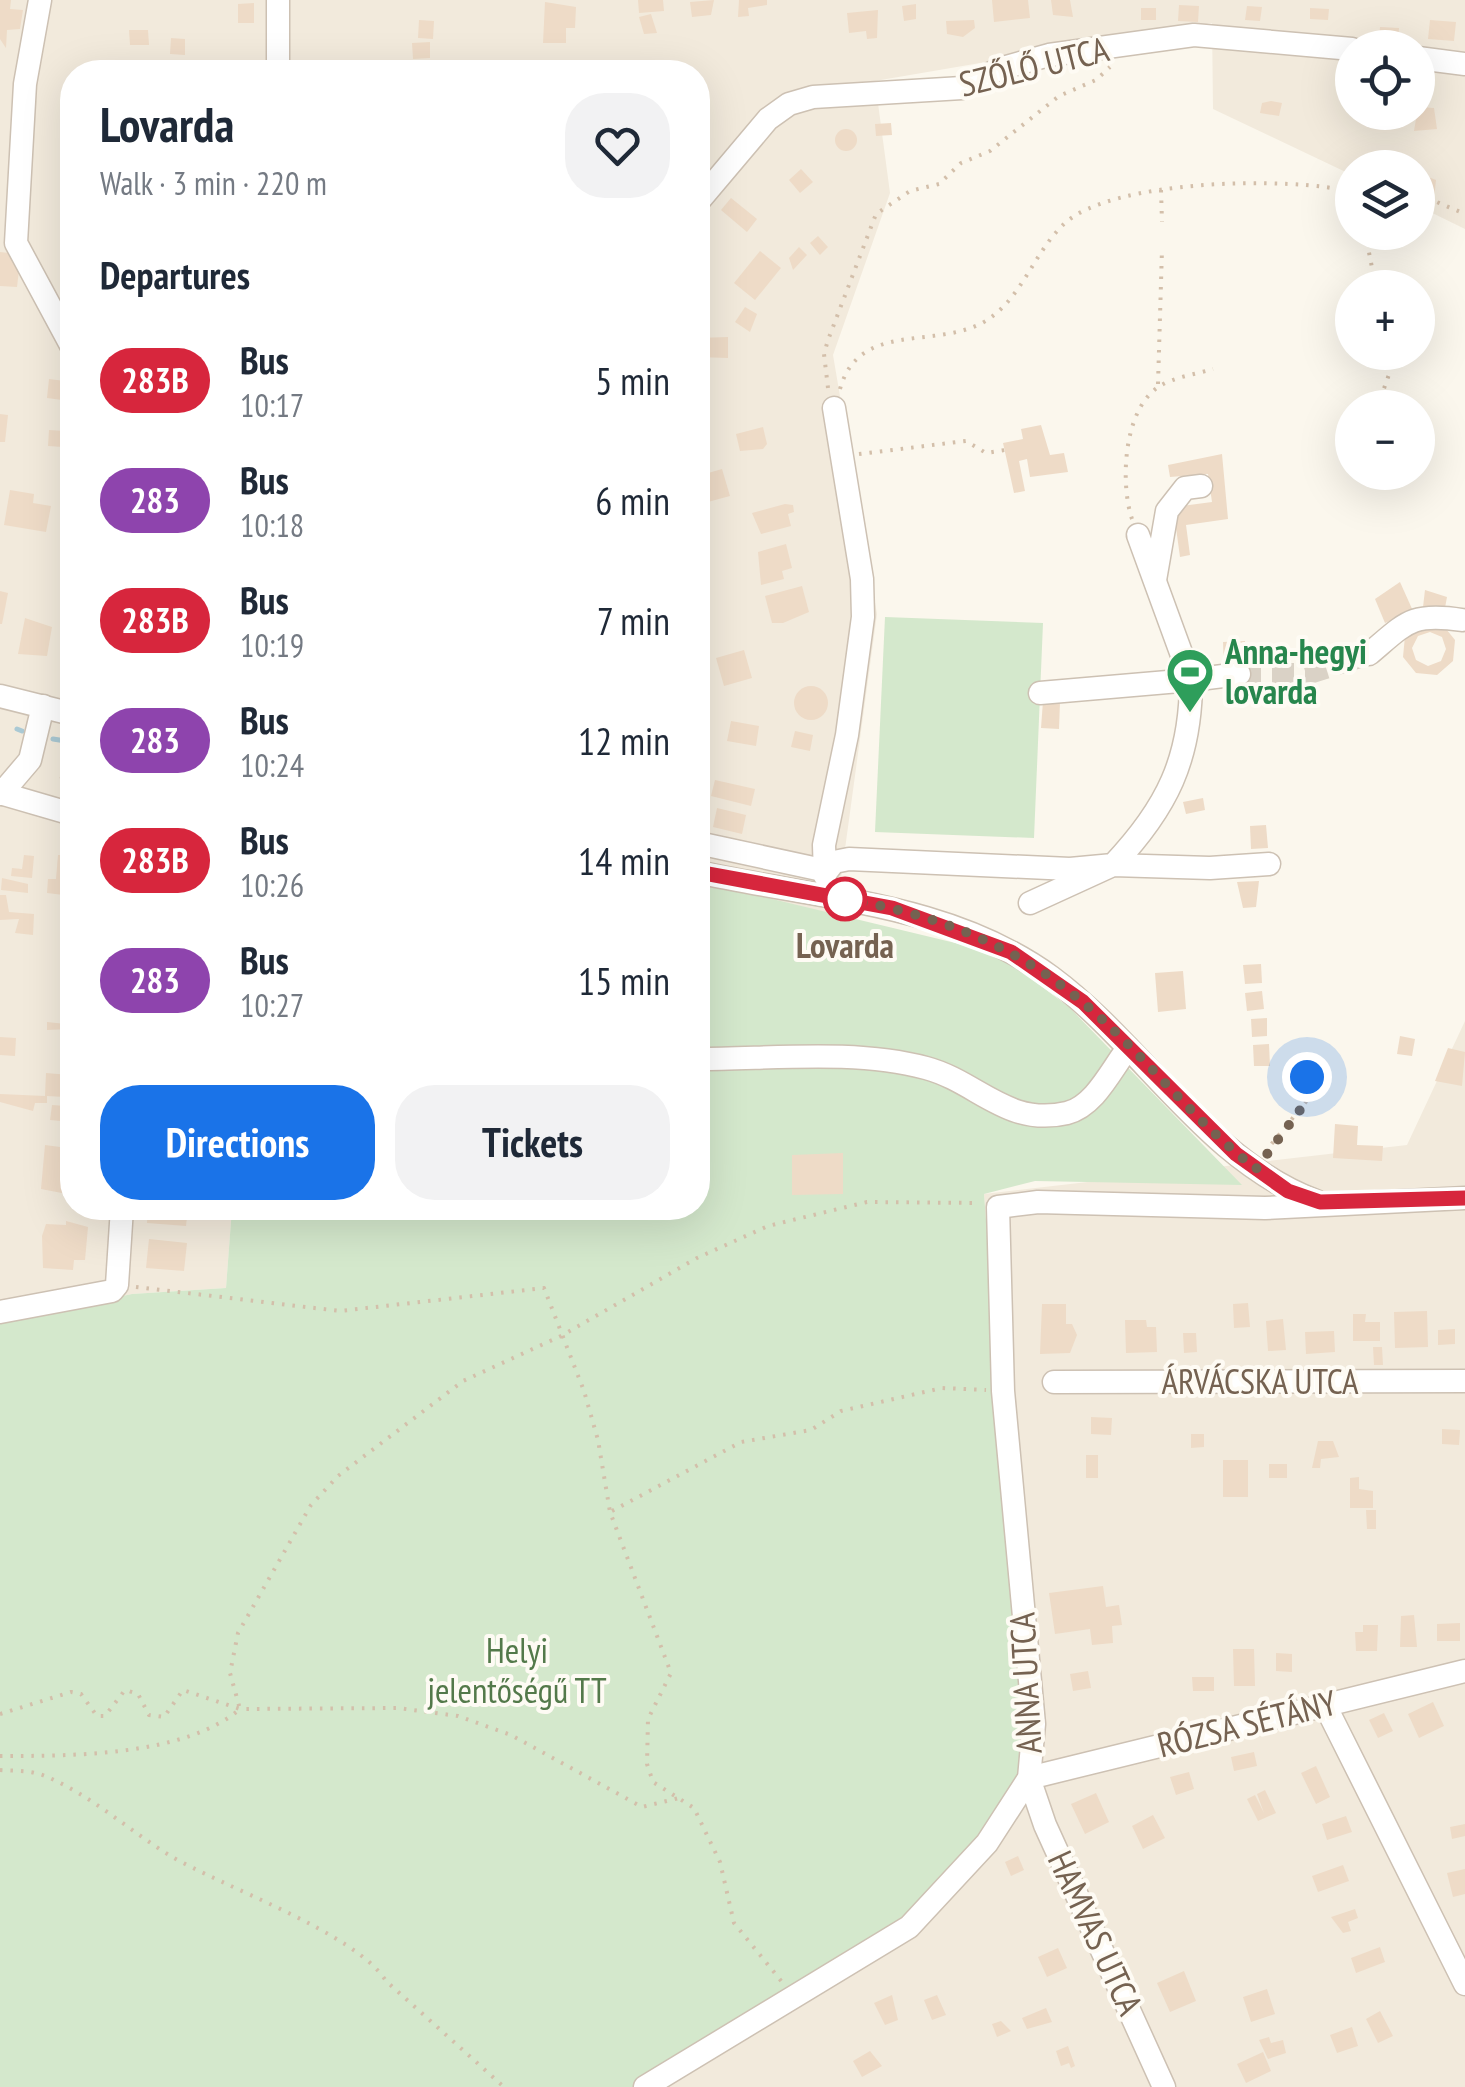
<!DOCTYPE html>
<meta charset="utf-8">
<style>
:root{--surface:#fff;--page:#f2f2f3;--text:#1f2937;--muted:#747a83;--accent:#1a73e8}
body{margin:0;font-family:"PT Sans Narrow",sans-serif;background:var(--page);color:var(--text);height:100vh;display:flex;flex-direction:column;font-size:38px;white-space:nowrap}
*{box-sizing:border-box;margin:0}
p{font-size:32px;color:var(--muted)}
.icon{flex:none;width:55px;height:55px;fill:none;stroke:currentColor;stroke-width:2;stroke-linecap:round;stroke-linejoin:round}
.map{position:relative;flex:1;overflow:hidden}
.side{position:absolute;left:60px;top:60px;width:650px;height:1160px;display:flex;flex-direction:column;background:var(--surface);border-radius:40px;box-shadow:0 10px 40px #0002}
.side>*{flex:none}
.badge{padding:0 20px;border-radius:32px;font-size:35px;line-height:65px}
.fabs{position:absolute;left:1335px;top:30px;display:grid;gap:20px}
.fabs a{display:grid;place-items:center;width:100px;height:100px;border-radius:50%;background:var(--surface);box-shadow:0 10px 40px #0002;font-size:50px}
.you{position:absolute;width:50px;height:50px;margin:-25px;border:8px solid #fff;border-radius:50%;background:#1a73e8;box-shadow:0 0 0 15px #1a73e833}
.map>.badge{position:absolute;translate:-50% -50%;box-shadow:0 0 0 5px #fff}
h2{padding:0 40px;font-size:38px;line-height:90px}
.round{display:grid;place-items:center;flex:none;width:105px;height:105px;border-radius:40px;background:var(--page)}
.summary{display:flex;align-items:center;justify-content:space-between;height:170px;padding:0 40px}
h1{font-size:48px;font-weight:700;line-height:75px}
.cta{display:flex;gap:20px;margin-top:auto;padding:20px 40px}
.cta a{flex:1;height:115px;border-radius:40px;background:var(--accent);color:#fff;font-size:40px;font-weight:700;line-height:115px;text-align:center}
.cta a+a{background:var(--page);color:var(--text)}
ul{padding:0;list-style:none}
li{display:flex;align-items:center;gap:30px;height:120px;padding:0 40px}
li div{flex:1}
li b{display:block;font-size:38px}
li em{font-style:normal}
li .badge{min-width:110px;font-weight:700;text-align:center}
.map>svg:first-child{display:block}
.residential{fill:#f2eadc;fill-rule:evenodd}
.green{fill:#d4e8cc}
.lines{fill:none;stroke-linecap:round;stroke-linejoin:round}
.stream{stroke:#aac9d4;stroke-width:5}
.building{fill:#eedbc7;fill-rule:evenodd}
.minor-tunnel{stroke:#dad2c6;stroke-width:22;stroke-dasharray:22 11;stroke-linecap:butt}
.minor-casing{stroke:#cdc1b3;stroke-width:25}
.path{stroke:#d3bfaa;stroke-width:4;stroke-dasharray:2.5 8;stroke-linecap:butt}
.minor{stroke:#fff;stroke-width:22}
.line-casing{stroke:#fff;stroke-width:22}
.line{stroke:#d7263d;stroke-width:15}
.walk{stroke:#756251;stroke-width:10;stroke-dasharray:0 18}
.stop-dot{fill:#fff;stroke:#d7263d;stroke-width:5}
.labels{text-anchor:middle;stroke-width:8;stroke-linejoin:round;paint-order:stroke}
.street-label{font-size:35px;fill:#756251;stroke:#fefbf4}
.leisure-label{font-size:35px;font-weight:bold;fill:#27864d;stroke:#fefbf4;text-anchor:start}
.stop-label{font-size:35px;font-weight:bold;fill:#756251;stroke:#fefbf4}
.park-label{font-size:35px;fill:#53794a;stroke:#fefbf4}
</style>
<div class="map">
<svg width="1465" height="2087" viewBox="0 0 1465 2087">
<rect width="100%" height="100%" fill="#fbf7ed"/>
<g class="residential">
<path d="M0 0H1465V229L1418 206V168H1352V175L1213 109 1212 23 875 81 890 193 833 355 877 614 836 915 698 881V72H72V1208H232L226 1288 132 1294 0 1322ZM1352 48H1418V112H1352Z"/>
<polygon points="1465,1021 1465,2087 634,2087 1025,1726 984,1194 1407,1145"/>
</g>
<g class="green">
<polygon points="885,617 1043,623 1034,838 875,832"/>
<polygon points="698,881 997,953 1069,1007 1242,1185 1035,1181 984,1194 1029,1778 909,1927 645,2087 0,2087 0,1322 132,1294 226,1288 232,1208 698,1208"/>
</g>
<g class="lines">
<g class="stream">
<polyline points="17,729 22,731"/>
<polyline points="53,739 72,742"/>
</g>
</g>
<g class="building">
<polygon points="0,0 11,0 10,9 23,10 20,29 7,30 6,48 0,39"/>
<polygon points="638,0 663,0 664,11 639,13"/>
<polygon points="714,0 711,15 692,17 690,2"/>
<polygon points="739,0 767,0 767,5 748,8 749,16 738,17"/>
<polygon points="992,0 1028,0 1030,18 994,22"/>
<polygon points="1051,0 1070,0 1073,17 1053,15"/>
<polygon points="545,2 576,7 575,28 566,28 566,43 543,43"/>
<polygon points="254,3 254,23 238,23 238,4"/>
<polygon points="916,4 916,19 904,21 902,6"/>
<polygon points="1179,5 1199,6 1198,22 1178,21"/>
<polygon points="1247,6 1262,7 1260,21 1245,20"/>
<rect x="1141" y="8" width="15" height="12"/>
<polygon points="1310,8 1329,9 1328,20 1310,19"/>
<polygon points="878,10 877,38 867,39 866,31 849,33 847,13"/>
<polygon points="651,14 657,33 644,34 639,17"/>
<polygon points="419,20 434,21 433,39 418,38"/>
<polygon points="974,20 975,28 963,37 947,34 946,21"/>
<polygon points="1430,20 1456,22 1454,41 1428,39"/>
<polygon points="1380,27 1399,28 1398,39 1379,38"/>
<polygon points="129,30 148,30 149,45 130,45"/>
<polygon points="171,38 185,39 185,55 170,54"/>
<polygon points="430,42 430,58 413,59 412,43"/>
<polygon points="1271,101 1282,103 1279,116 1260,113 1262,103"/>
<polygon points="1418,107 1434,108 1437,129 1414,131"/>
<polygon points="891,123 892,135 876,136 875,124"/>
<circle cx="846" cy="140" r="11"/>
<polygon points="801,169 813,182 800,193 789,180"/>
<polygon points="1418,173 1436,180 1434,199 1418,192"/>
<polygon points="731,198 757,219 747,232 721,210"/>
<polygon points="818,236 828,247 820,255 810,243"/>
<polygon points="799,247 807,255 793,270 789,258"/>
<polygon points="760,251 781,268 755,300 734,283"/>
<polygon points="0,252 9,253 19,270 17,287 0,286"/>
<polygon points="745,307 757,314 750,332 735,322"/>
<polygon points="728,337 728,358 698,357 698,338"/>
<polygon points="49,379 65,381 62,400 47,398"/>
<polygon points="0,414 8,415 5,442 0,442"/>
<polygon points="1041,425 1050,455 1064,453 1068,472 1030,477 1027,459 1019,461 1025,491 1014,493 1003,443 1023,439 1021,429"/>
<polygon points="763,427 767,444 763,449 740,451 736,434"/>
<polygon points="49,430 64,431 63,447 48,446"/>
<polygon points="1222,454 1228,519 1186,525 1190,555 1180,557 1176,528 1171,528 1174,507 1212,502 1208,474 1170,477 1168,465"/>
<polygon points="722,469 730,496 704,503 698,476"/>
<polygon points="10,490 34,494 33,503 51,506 46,532 4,525"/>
<polygon points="785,504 793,505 794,512 788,514 791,526 761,534 752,513"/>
<polygon points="786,544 792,568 782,571 784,579 761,585 758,552"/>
<polygon points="1400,582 1413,611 1385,623 1375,599"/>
<polygon points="802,586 809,612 783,623 772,623 765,596"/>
<polygon points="1425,590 1447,597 1444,613 1423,607"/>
<polygon points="0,591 8,593 2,624 0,624"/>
<polygon points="25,618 52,627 47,656 18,654"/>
<path d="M1442 624 1455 640 1453 661 1437 675 1416 673 1403 657 1405 636 1412 627ZM1430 632 1442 637 1446 649 1441 661 1428 666 1416 660 1412 648 1418 636Z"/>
<polygon points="71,633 72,633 72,670 64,667"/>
<polygon points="1245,641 1246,665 1224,670 1223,642"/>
<polygon points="744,650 752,678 724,686 716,658"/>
<circle cx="811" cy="703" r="17"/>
<polygon points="1043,701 1060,702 1059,729 1041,728"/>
<polygon points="731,721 759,726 756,746 727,741"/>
<polygon points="795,731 813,735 810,751 791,747"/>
<polygon points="715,780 755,789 751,806 711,796"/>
<polygon points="1203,798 1205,810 1186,814 1183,802"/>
<polygon points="717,808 746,815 742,834 713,827"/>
<polygon points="1266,825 1268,848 1251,849 1250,826"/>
<polygon points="24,855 34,856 32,878 11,876 12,868 22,869"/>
<polygon points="58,855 72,855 72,896 47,893 48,879 56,879"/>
<polygon points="2,878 28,884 28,893 1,890"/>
<polygon points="1259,881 1256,907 1243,908 1237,882"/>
<polygon points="0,895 6,895 9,912 34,914 33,935 15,933 19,919 0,920"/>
<polygon points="1261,964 1262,983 1245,984 1243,965"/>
<polygon points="1183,971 1186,1009 1158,1012 1155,973"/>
<polygon points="1262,991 1264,1009 1247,1011 1245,993"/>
<polygon points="67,1009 72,1009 72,1039 68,1038 69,1029 47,1030 47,1022 66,1024"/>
<polygon points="1267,1018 1267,1036 1252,1037 1251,1019"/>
<polygon points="1400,1036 1415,1039 1412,1056 1397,1054"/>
<polygon points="0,1037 16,1038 15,1056 0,1055"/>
<polygon points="1269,1044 1270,1066 1254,1066 1253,1045"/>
<polygon points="1448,1048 1465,1052 1462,1086 1435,1081"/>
<polygon points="46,1073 70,1075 72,1122 50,1120 52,1105 65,1106 65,1097 47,1096 47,1103 35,1103 33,1111 0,1102 0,1094 45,1096"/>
<polygon points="698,1088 706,1089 706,1111 698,1110"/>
<polygon points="1335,1124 1358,1126 1357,1145 1383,1146 1382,1161 1333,1158"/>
<polygon points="45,1145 60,1147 60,1153 72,1154 72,1186 68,1185 67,1194 41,1189"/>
<polygon points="843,1153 843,1194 792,1195 792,1155"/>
<polygon points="148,1208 188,1208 186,1226 147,1223"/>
<polygon points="66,1221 88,1227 85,1260 74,1260 73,1270 43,1268 42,1236 46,1224 66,1225"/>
<polygon points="149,1239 187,1243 184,1271 146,1268"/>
<polygon points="1248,1303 1250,1327 1234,1328 1233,1304"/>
<polygon points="1042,1304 1066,1304 1066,1324 1072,1324 1077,1335 1070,1353 1040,1354"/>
<polygon points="1427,1311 1428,1347 1395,1348 1394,1312"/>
<polygon points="1353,1314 1366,1314 1365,1322 1380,1322 1380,1341 1353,1341"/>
<polygon points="1283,1319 1286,1350 1268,1351 1266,1321"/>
<polygon points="1125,1320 1146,1320 1147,1327 1156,1327 1157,1352 1126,1353"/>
<polygon points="1455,1329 1455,1344 1438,1345 1438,1330"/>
<polygon points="1334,1331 1335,1352 1306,1354 1305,1332"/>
<polygon points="1183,1333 1196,1333 1197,1352 1184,1353"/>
<polygon points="1373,1347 1382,1347 1383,1365 1374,1365"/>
<polygon points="1091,1417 1112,1418 1111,1435 1091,1434"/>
<polygon points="1442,1429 1460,1430 1459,1445 1442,1444"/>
<polygon points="1191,1434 1204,1434 1204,1447 1191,1448"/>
<polygon points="1318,1441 1333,1441 1339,1457 1321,1459 1320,1468 1312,1468"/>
<rect x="1086" y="1455" width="12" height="23"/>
<rect x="1223" y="1460" width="25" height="37"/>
<rect x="1269" y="1464" width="18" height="14"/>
<polygon points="1359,1477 1359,1489 1373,1491 1373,1508 1350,1508 1350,1478"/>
<polygon points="1366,1510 1376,1510 1376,1529 1367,1529"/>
<polygon points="1103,1586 1106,1607 1119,1605 1122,1625 1112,1626 1113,1643 1092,1645 1090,1629 1055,1634 1049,1593"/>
<polygon points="1414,1615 1417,1647 1400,1647 1401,1616"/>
<polygon points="1460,1623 1460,1641 1437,1641 1437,1624"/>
<polygon points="1363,1625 1378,1625 1377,1651 1356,1651 1355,1632 1363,1632"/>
<polygon points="1233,1649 1254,1649 1255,1686 1234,1686"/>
<polygon points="1276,1653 1292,1654 1292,1672 1276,1671"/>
<polygon points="1088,1671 1091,1688 1073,1691 1070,1674"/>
<polygon points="1192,1677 1214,1677 1214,1691 1193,1691"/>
<polygon points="1433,1702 1444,1726 1419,1738 1408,1714"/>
<polygon points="1384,1713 1393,1731 1378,1738 1369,1720"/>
<polygon points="1254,1752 1257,1766 1234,1771 1231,1757"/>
<polygon points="1316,1766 1330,1797 1316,1804 1301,1773"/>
<polygon points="1189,1772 1194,1789 1176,1795 1170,1777"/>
<polygon points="1265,1790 1276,1813 1258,1821 1247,1799 1255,1795 1264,1813 1257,1794"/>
<polygon points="1096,1793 1109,1822 1085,1834 1071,1804"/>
<polygon points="1153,1815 1165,1838 1143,1849 1132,1826"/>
<polygon points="1346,1816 1352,1832 1327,1840 1322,1824"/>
<polygon points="1465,1824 1465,1836 1452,1839 1450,1827"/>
<polygon points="1018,1856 1024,1870 1011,1876 1005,1862"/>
<polygon points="1343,1865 1349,1881 1318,1892 1312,1876"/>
<polygon points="1465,1869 1465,1894 1453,1897 1447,1873"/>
<polygon points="1355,1909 1358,1918 1348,1922 1351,1931 1343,1933 1331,1917"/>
<polygon points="1380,1947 1385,1962 1356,1973 1351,1958"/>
<polygon points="1058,1948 1067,1968 1047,1977 1038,1957"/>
<polygon points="1184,1971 1196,2001 1170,2012 1157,1983"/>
<polygon points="1267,1989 1275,2014 1251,2022 1243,1997"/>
<polygon points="892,1995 898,2020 885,2025 874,2003"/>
<polygon points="937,1995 946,2015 932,2020 924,2000"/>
<polygon points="1046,2008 1052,2022 1027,2029 1022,2018"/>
<polygon points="1380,2011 1393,2036 1378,2043 1366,2019"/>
<polygon points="1001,2021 1011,2031 997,2037 992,2024"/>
<polygon points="1352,2027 1358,2046 1337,2053 1330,2035"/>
<polygon points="1269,2037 1271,2043 1283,2040 1286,2053 1268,2059 1259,2040"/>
<polygon points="1068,2046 1075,2066 1071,2068 1069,2063 1061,2066 1056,2051"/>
<polygon points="870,2051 882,2066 862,2077 853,2061"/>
<polygon points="1263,2052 1271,2071 1246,2083 1237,2064"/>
</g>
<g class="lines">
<polyline class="minor-tunnel" points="1239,674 1306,674 1369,654"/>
<g class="minor-casing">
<g id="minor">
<polyline points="40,0 25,84 16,243 72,347"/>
<polyline points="278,0 278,72"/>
<polyline points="1418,58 1465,64"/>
<polyline points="698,202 768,119 789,104 813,97 962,88 999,69 1049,55 1194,35 1352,49"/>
<polyline points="1138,535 1191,680 1239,674"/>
<polyline points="1155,580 1167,511 1185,488 1201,486"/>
<path d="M1369 654C1406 623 1411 612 1462 620"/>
<polyline points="0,696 72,714"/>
<polyline points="0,793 72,814"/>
<polyline points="1,794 30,760 43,706"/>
<path d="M698 843 827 871 834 862 849 859 1070 869 1113 865C1167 808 1191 759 1191 680L1040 693"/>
<path d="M698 872C817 899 948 902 1051 977 1143 1045 1206 1160 1316 1201"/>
<polyline points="825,876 824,845 847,735 863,617 862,579 834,408"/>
<polyline points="1030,903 1113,865 1210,868 1269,864"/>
<path d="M698 1059C771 1059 854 1049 926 1068 978 1082 1007 1127 1067 1113 1095 1106 1111 1070 1128 1048"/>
<polyline points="0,1312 112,1291 117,1285 122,1208"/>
<polyline points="1054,1382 1465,1381"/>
<polyline points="1325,1705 1465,1984"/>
<polyline points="645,2087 909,1927 987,1843 1029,1778 1034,1724 1003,1391 998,1207 1038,1202 1265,1208 1465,1198"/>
<polyline points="1164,2087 1045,1825 1029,1778 1465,1671"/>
</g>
</g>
<g class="path">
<polyline points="1161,190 1162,222"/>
<polyline points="1418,194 1465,214"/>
<polyline points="1365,232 1376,288"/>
<polyline points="1158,384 1162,249"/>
<polyline points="828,388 824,354 828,340 876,214 910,191 939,184 961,163 990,151 1059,96 1096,80 1110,67"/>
<path d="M840 389C859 321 933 349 982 323 1021 302 1033 253 1064 224 1111 179 1291 176 1352 192"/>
<polyline points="1377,408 1397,352"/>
<polyline points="859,454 966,441 986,453 1005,450"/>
<path d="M1132 519C1120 484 1123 408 1160 386 1174 377 1197 374 1213 369"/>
<polyline points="60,779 72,777"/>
<polyline points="65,780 72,787"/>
<polyline points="1265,1152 1309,1098 1304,1068"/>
<polyline points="136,1287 340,1311 544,1288 584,1391 598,1440 610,1512 671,1673 648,1719 647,1764 653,1782 694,1808 720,1862 734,1923 782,1982"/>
<polyline points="612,1511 741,1442 811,1430 841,1411 942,1388 986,1390"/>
<polyline points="0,1714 71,1692 81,1694 97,1716 105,1716 125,1690 138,1694 149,1715 164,1717 183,1690 240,1709 398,1708 458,1716 511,1735 642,1807 679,1798"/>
<path d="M0 1756C72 1756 185 1756 240 1709L230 1673 238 1633 311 1505 338 1476 463 1381 561 1336 697 1258 768 1226 867 1202 979 1203"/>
<path d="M0 1770C15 1771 31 1770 45 1776 91 1795 127 1829 169 1855 222 1887 355 1932 386 1981L504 2087"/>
</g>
<use href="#minor" class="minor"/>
</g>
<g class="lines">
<g class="line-casing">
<polyline id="line" points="698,872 892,908 1011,952 1083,1002 1236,1154 1288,1191 1320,1202 1465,1198"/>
</g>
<use href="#line" class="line"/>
<path class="walk" d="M845 899C931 913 1013 944 1080 1000 1142 1051 1191 1119 1256 1169L1309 1098 1307 1077"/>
</g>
<defs>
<g id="stadium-pin" transform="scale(2.5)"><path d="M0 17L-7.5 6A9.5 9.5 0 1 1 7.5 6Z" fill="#2e9e5b" stroke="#fefbf4"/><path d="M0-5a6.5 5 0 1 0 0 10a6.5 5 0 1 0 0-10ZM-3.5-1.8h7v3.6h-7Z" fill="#fff"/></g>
</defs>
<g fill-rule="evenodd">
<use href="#stadium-pin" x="1190" y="672"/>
</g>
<circle class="stop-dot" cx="845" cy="899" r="20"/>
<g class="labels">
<g class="street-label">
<text transform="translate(1034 67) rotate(-14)" y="12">SZŐLŐ UTCA</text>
<text x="1260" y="1394">ÁRVÁCSKA UTCA</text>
<text transform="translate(1026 1683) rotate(-93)" y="12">ANNA UTCA</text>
<text transform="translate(1247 1724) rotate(-14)" y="12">RÓZSA SÉTÁNY</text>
<text transform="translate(1095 1933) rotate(65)" y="12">HAMVAS UTCA</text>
</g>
<g class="leisure-label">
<text x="1225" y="664">Anna-hegyi<tspan x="1225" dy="40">lovarda</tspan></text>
</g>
<g class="stop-label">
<text x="845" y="958">Lovarda</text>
</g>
<g class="park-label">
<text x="517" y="1663">Helyi<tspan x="517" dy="40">jelentőségű TT</tspan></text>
</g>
</g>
</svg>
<div class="fabs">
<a><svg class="icon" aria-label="locate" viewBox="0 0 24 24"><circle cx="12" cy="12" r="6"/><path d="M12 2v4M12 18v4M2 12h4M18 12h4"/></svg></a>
<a><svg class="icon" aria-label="layers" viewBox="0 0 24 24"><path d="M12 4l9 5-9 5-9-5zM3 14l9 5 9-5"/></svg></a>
<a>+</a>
<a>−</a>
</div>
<div class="you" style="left:1307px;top:1077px"></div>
<section class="side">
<div class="summary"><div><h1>Lovarda</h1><p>Walk · 3 min · 220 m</p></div><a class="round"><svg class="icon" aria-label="heart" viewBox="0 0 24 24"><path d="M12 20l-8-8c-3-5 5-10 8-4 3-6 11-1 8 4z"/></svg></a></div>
<h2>Departures</h2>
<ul>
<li><span class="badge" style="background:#d7263d;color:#fff">283B</span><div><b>Bus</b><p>10:17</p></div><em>5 min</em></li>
<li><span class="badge" style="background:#8e44ad;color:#fff">283</span><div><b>Bus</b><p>10:18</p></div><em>6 min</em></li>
<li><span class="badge" style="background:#d7263d;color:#fff">283B</span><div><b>Bus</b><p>10:19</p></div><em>7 min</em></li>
<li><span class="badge" style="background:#8e44ad;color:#fff">283</span><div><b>Bus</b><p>10:24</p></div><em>12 min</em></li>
<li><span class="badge" style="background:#d7263d;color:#fff">283B</span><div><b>Bus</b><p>10:26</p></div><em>14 min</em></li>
<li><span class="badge" style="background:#8e44ad;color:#fff">283</span><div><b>Bus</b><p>10:27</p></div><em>15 min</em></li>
</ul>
<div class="cta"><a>Directions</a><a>Tickets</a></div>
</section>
</div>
